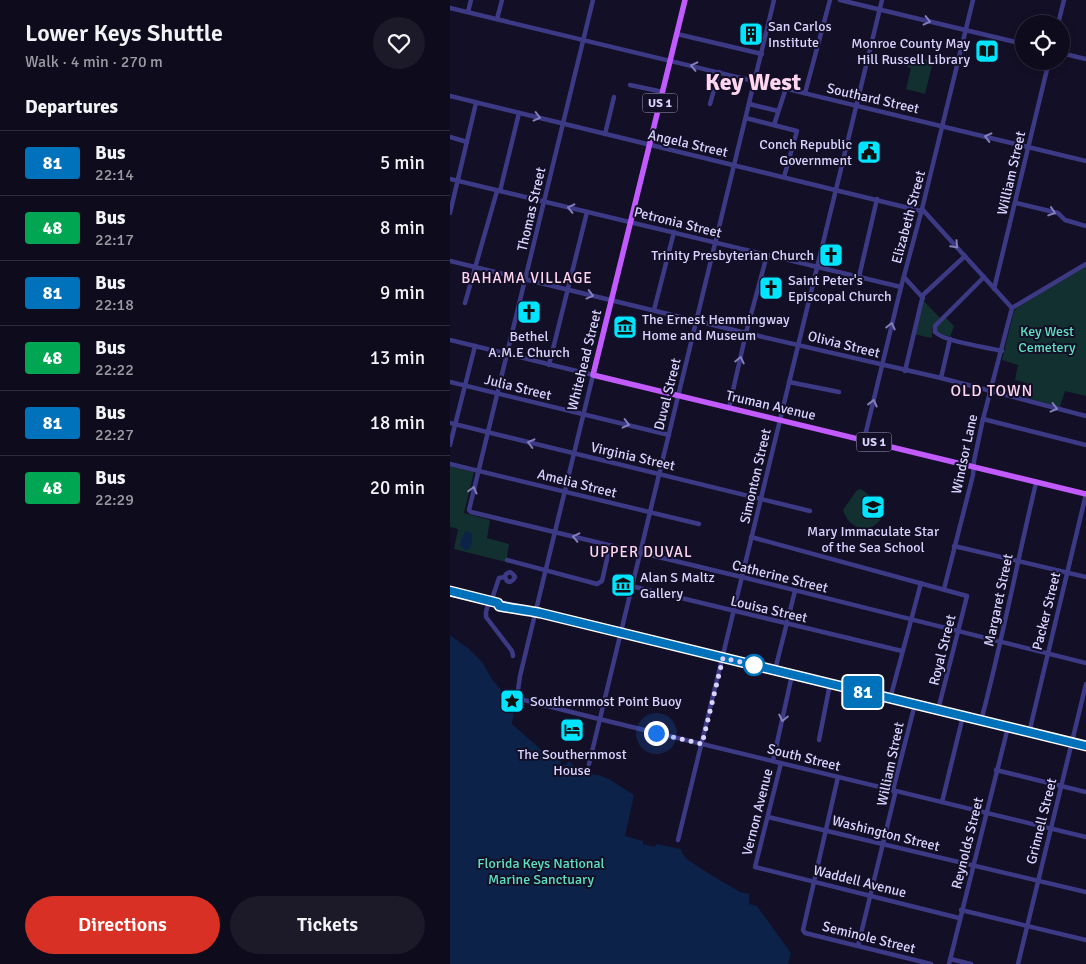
<!DOCTYPE html>
<meta charset="utf-8">
<style>
:root{--surface:#0e0b1c;--page:#1c1929;--text:#f1f3f6;--muted:#9b9ba3;--line:#2e2b3b;--accent:#d93025}
body{margin:0;font-family:Signika,sans-serif;background:var(--page);color:var(--text);height:100vh;display:flex;flex-direction:column;font-size:19px;white-space:nowrap}
*{box-sizing:border-box;margin:0}
p{font-size:16px;color:var(--muted)}
.icon{flex:none;width:28px;height:28px;fill:none;stroke:currentColor;stroke-width:2;stroke-linecap:round;stroke-linejoin:round}
.map{position:relative;flex:1;overflow:hidden}
.details{display:flex;flex-direction:column;background:var(--surface);width:450px}
.details>*{flex:none}
.badge{padding:0 10px;border-radius:4px;font-size:18px;line-height:32px}
.buttons{position:absolute;left:565px;top:15px;display:grid;gap:10px}
.buttons a{display:grid;place-items:center;width:55px;height:55px;border-radius:50%;background:var(--surface);box-shadow:0 2px 8px #0003,0 0 0 1px var(--line);font-size:25px}
.you{position:absolute;width:25px;height:25px;margin:-12px;border:4px solid #fff;border-radius:50%;background:#1a73e8;box-shadow:0 0 0 8px #1a73e833}
.map>.badge{position:absolute;translate:-50% -50%;box-shadow:0 0 0 2px #fff}
h2{padding:0 25px;font-size:19px;line-height:45px}
.round{display:grid;place-items:center;flex:none;width:52px;height:52px;border-radius:26px;background:var(--page)}
.summary{display:flex;align-items:center;justify-content:space-between;height:85px;padding:0 25px}
h1{font-size:24px;font-weight:600;line-height:38px}
.button{display:flex;gap:10px;margin-top:auto;padding:10px 25px}
.button a{flex:1;height:58px;border-radius:30px;background:var(--accent);color:#fff;font-size:20px;font-weight:600;line-height:58px;text-align:center}
.button a+a{background:var(--page);color:var(--text)}
ul{padding:0;list-style:none}
li{display:flex;align-items:center;gap:15px;height:65px;padding:0 25px;border-top:1px solid var(--line)}
li div{flex:1}
li b{display:block;font-size:19px}
li em{font-style:normal}
li .badge{min-width:55px;font-weight:700;text-align:center}
main{display:flex;flex:1;min-height:0}
.map>svg:first-child{display:block}
.green{fill:#12302f}
.water{fill:#0c2248}
.pier{fill:#130f26}
.lines{fill:none;stroke-linecap:round;stroke-linejoin:round}
.minor{stroke:#3d3a85;stroke-width:4.5}
.major{stroke:#c25bff;stroke-width:5.5}
.oneway{stroke:#837fbc}
.line-casing{stroke:#fff;stroke-width:11}
.line{stroke:#0072bc;stroke-width:8}
.walk{stroke:#d9d4ff;stroke-width:5;stroke-dasharray:0 9}
.stop-dot{fill:#fff;stroke:#0072bc;stroke-width:2.5}
.labels{text-anchor:middle;stroke-width:4;stroke-linejoin:round;paint-order:stroke}
.shield{fill:#130f26;stroke:#9e99be;stroke-width:1}
.shield-label{font-size:12px;font-weight:bold;fill:#d9d4ff}
.poi-label{font-size:14px;fill:#d9d4ff;stroke:#130f26;text-anchor:start}
.street-label{font-size:14px;fill:#d9d4ff;stroke:#130f26}
.park-label{font-size:14px;fill:#5fe0c0;stroke:#130f26}
.neighbourhood-label{font-size:15px;letter-spacing:1px;fill:#ffd6f0;stroke:#130f26}
.quarter-label{font-size:16px;letter-spacing:1px;fill:#ffd6f0;stroke:#130f26}
.town-label{font-size:24px;font-weight:bold;fill:#ffd6f0;stroke:#130f26}
</style>
<main>
<section class="details">
<div class="summary"><div><h1>Lower Keys Shuttle</h1><p>Walk · 4 min · 270 m</p></div><a class="round"><svg class="icon" aria-label="heart" viewBox="0 0 24 24"><path d="M12 20l-8-8c-3-5 5-10 8-4 3-6 11-1 8 4z"/></svg></a></div>
<h2>Departures</h2>
<ul>
<li><span class="badge" style="background:#0072bc;color:#fff">81</span><div><b>Bus</b><p>22:14</p></div><em>5 min</em></li>
<li><span class="badge" style="background:#00a651;color:#fff">48</span><div><b>Bus</b><p>22:17</p></div><em>8 min</em></li>
<li><span class="badge" style="background:#0072bc;color:#fff">81</span><div><b>Bus</b><p>22:18</p></div><em>9 min</em></li>
<li><span class="badge" style="background:#00a651;color:#fff">48</span><div><b>Bus</b><p>22:22</p></div><em>13 min</em></li>
<li><span class="badge" style="background:#0072bc;color:#fff">81</span><div><b>Bus</b><p>22:27</p></div><em>18 min</em></li>
<li><span class="badge" style="background:#00a651;color:#fff">48</span><div><b>Bus</b><p>22:29</p></div><em>20 min</em></li>
</ul>
<div class="button"><a>Directions</a><a>Tickets</a></div>
</section>
<div class="map">
<svg width="636" height="964" viewBox="0 0 636 964">
<rect width="100%" height="100%" fill="#130f26"/>
<g class="green">
<polygon points="460,55 483,61 475,94 456,89 461,68 457,67"/>
<polygon points="636,265 636,396 615,391 610,407 574,397 577,383 565,380 568,365 552,360 564,311 567,308"/>
<polygon points="473,300 490,318 482,328 482,338 463,334"/>
<polygon points="496,318 504,326 500,337 487,332 487,327"/>
<polygon points="0,466 24,472 14,513 40,520 37,538 59,544 56,562 4,549 8,529 0,527"/>
<path d="M411 489 435 507C431 534 401 536 393 510L407 490Z"/>
</g>
<g class="water">
<path d="M16 531 22 534C22 540 23 548 16 550L13 549 10 544 13 535Z"/>
<polygon points="0,635 23,652 33,663 42,679 59,699 58,702 65,704 62,724 96,754 110,759 111,764 115,765 119,761 131,773 148,775 159,779 184,795 175,836 193,841 193,844 205,847 206,844 231,849 232,853 238,860 258,873 290,892 299,894 299,904 307,906 341,953 338,964 347,964 0,964"/>
</g>
<polygon class="pier" points="0,633 17,643 35,662 44,678 60,696 59,699 42,679 33,663 15,645 0,635"/>
<g class="lines">
<g class="minor">
<polyline points="143,0 19,510 21,512 296,578 636,663"/>
<polyline points="390,0 574,44"/>
<polyline points="0,8 636,161"/>
<polyline points="18,12 21,0"/>
<polyline points="47,19 52,0"/>
<polyline points="608,24 614,0"/>
<polyline points="227,34 312,54"/>
<polyline points="611,53 636,59"/>
<polyline points="180,85 213,92"/>
<polyline points="355,93 380,0"/>
<polyline points="0,96 471,211"/>
<polyline points="260,104 269,72"/>
<polyline points="299,104 328,111"/>
<polyline points="296,118 347,131 334,177"/>
<polyline points="324,125 336,88"/>
<polyline points="155,134 164,97"/>
<polyline points="0,137 17,142"/>
<polyline points="0,179 451,287"/>
<polyline points="50,191 69,113"/>
<polyline points="566,203 608,213 615,220 636,226"/>
<polyline points="472,209 562,308"/>
<polyline points="0,213 26,103"/>
<polyline points="0,261 296,333 491,378 636,416"/>
<polyline points="409,277 427,199"/>
<polyline points="454,277 473,298"/>
<path d="M534 277 485 326V332C495 342 537 347 552 351"/>
<polyline points="544,289 599,61"/>
<polyline points="15,303 47,191"/>
<polyline points="562,308 636,264"/>
<polyline points="204,310 224,232"/>
<polyline points="0,340 143,375 70,676 67,697 70,699 145,718 636,837"/>
<polyline points="99,365 137,212"/>
<polyline points="455,371 473,295 515,256"/>
<polyline points="491,378 500,339"/>
<polyline points="0,382 219,435"/>
<polyline points="339,382 389,392"/>
<polyline points="279,408 296,333 317,255"/>
<polyline points="533,419 636,445"/>
<polyline points="0,423 360,511"/>
<polyline points="414,440 451,287 472,209 523,0"/>
<polyline points="0,445 25,346"/>
<polyline points="0,464 249,524"/>
<polyline points="301,537 517,596 488,710"/>
<polyline points="504,546 636,577"/>
<polyline points="57,560 147,584 152,581 160,546"/>
<polyline points="181,586 452,651"/>
<polyline points="494,589 523,475 524,461 533,419 562,308"/>
<path d="M0 591 48 603 49 606C63 610 76 610 90 613L636 746"/>
<polyline points="39,601 36,612 36,617 62,651 63,656"/>
<polyline points="41,602 49,578 55,577 56,574 60,572 63,574 65,577 63,580 60,582 57,581 55,577"/>
<polyline points="48,603 50,602 68,606 72,609"/>
<polyline points="325,670 345,591"/>
<polyline points="440,699 471,583"/>
<path d="M531 721C552 642 567 562 586 483"/>
<polyline points="579,733 636,494"/>
<polyline points="369,740 380,684"/>
<polyline points="323,761 342,675"/>
<polyline points="331,763 305,867 509,918"/>
<polyline points="139,764 324,0"/>
<polyline points="546,770 636,792"/>
<polyline points="388,777 353,930 355,933 481,964"/>
<polyline points="492,802 513,716"/>
<polyline points="318,817 636,892"/>
<polyline points="228,840 432,0"/>
<polyline points="511,910 636,940"/>
<polyline points="408,946 445,794 443,790 465,704"/>
<polyline points="500,959 521,964"/>
<polyline points="499,964 558,727"/>
<polyline points="568,964 636,684"/>
</g>
<polyline class="major" points="235,0 143,375 636,494"/>
</g>
<defs><path id="oneway-chevron" d="M-2-3.5L2.5 0L-2 3.5" fill="none" stroke-width="1.6" stroke-linecap="round" stroke-linejoin="round" transform="scale(1.25)"/></defs>
<g class="oneway">
<use href="#oneway-chevron" transform="translate(477 21) rotate(13)"/>
<use href="#oneway-chevron" transform="translate(244 66) rotate(-167)"/>
<use href="#oneway-chevron" transform="translate(87 117) rotate(14)"/>
<use href="#oneway-chevron" transform="translate(538 137) rotate(-166)"/>
<use href="#oneway-chevron" transform="translate(121 208) rotate(-167)"/>
<use href="#oneway-chevron" transform="translate(602 212) rotate(18)"/>
<use href="#oneway-chevron" transform="translate(505 245) rotate(47)"/>
<use href="#oneway-chevron" transform="translate(140 295) rotate(15)"/>
<use href="#oneway-chevron" transform="translate(441 326) rotate(-77)"/>
<use href="#oneway-chevron" transform="translate(290 360) rotate(-77)"/>
<use href="#oneway-chevron" transform="translate(423 403) rotate(-76)"/>
<use href="#oneway-chevron" transform="translate(604 408) rotate(14)"/>
<use href="#oneway-chevron" transform="translate(176 424) rotate(14)"/>
<use href="#oneway-chevron" transform="translate(81 443) rotate(-166)"/>
<use href="#oneway-chevron" transform="translate(23 490) rotate(-75)"/>
<use href="#oneway-chevron" transform="translate(126 537) rotate(-167)"/>
<use href="#oneway-chevron" transform="translate(333 718) rotate(102)"/>
</g>
<g class="lines">
<g class="line-casing">
<path id="line" d="M0 591 48 603 49 606C63 609 76 610 90 613L636 746"/>
</g>
<use href="#line" class="line"/>
<polyline class="walk" points="206,733 252,744 273,658 309,666 304,665"/>
</g>
<defs>
<g id="building-square" transform="scale(1.25)"><rect x="-9" y="-9" width="18" height="18" rx="4" fill="#00e5ff" stroke="#130f26"/><path d="M-4-6H4V6H1V3H-1V6H-4ZM-2.5-4.3h1.7v1.8h-1.7ZM.8-4.3h1.7v1.8H.8ZM-2.5-1h1.7V.8h-1.7ZM.8-1h1.7V.8H.8Z" fill="#111"/></g>
<g id="library-square" transform="scale(1.25)"><rect x="-9" y="-9" width="18" height="18" rx="4" fill="#00e5ff" stroke="#130f26"/><path d="M-6-4Q-3-5.5-.7-3.5V5Q-3 3-6 4ZM6-4Q3-5.5 .7-3.5V5Q3 3 6 4Z" fill="#111"/></g>
<g id="civic-square" transform="scale(1.25)"><rect x="-9" y="-9" width="18" height="18" rx="4" fill="#00e5ff" stroke="#130f26"/><path d="M-.6-6.5H3V-4.5H.6V-3L4-1V1h2V6H-6V1h2V-1L-.6-3ZM-1.2 2.5V6h2.4V2.5Z" fill="#111"/></g>
<g id="church-square" transform="scale(1.25)"><rect x="-9" y="-9" width="18" height="18" rx="4" fill="#00e5ff" stroke="#130f26"/><path d="M-1.2-6h2.4v3.5h3.3v2.4h-3.3V6h-2.4V-.1h-3.3v-2.4h3.3Z" fill="#111"/></g>
<g id="museum-square" transform="scale(1.25)"><rect x="-9" y="-9" width="18" height="18" rx="4" fill="#00e5ff" stroke="#130f26"/><path d="M0-6L6-3V-2H-6V-3ZM-5-1h2V3h-2ZM-1-1h2V3h-2ZM3-1h2V3H3ZM-6 4H6V6H-6Z" fill="#111"/></g>
<g id="school-square" transform="scale(1.25)"><rect x="-9" y="-9" width="18" height="18" rx="4" fill="#00e5ff" stroke="#130f26"/><path d="M0-5L7-2L0 1L-7-2ZM-4 1L0 2.5L4 1V4Q0 6-4 4Z" fill="#111"/></g>
<g id="sight-square" transform="scale(1.25)"><rect x="-9" y="-9" width="18" height="18" rx="4" fill="#00e5ff" stroke="#130f26"/><path d="M0-6L1.8-2.2L6-1.7L2.9 1.2L3.7 5.4L0 3.3L-3.7 5.4L-2.9 1.2L-6-1.7L-1.8-2.2Z" fill="#111"/></g>
<g id="hotel-square" transform="scale(1.25)"><rect x="-9" y="-9" width="18" height="18" rx="4" fill="#00e5ff" stroke="#130f26"/><path d="M-6-4.5h1.5V1H6V5H4.5V3h-9V5H-6ZM-4 0a1.8 1.8 0 1 1 3.6 0ZM.5 0V-2.5h3Q6-2.5 6 0Z" fill="#111"/></g>
</defs>
<g fill-rule="evenodd">
<use href="#building-square" x="301" y="34"/>
<use href="#library-square" x="537" y="51"/>
<use href="#civic-square" x="419" y="152"/>
<use href="#church-square" x="381" y="255"/>
<use href="#church-square" x="321" y="288"/>
<use href="#church-square" x="79" y="312"/>
<use href="#museum-square" x="175" y="327"/>
<use href="#school-square" x="423" y="507"/>
<use href="#museum-square" x="173" y="585"/>
<use href="#sight-square" x="62" y="701"/>
<use href="#hotel-square" x="122" y="730"/>
</g>
<circle class="stop-dot" cx="304" cy="665" r="10"/>
<g class="labels">
<g class="shield">
<rect x="192.5" y="93.5" width="35" height="19" rx="4"/>
<rect x="406.5" y="432.5" width="35" height="19" rx="4"/>
</g>
<g class="shield-label">
<text x="210" y="107">US 1</text>
<text x="424" y="446">US 1</text>
</g>
<g class="poi-label">
<text x="318" y="31">San Carlos<tspan x="318" dy="16">Institute</tspan></text>
<text x="520" y="48" text-anchor="end">Monroe County May<tspan x="520" dy="16">Hill Russell Library</tspan></text>
<text x="402" y="149" text-anchor="end">Conch Republic<tspan x="402" dy="16">Government</tspan></text>
<text x="364" y="260" text-anchor="end">Trinity Presbyterian Church</text>
<text x="338" y="285">Saint Peter's<tspan x="338" dy="16">Episcopal Church</tspan></text>
<text x="192" y="324">The Ernest Hemmingway<tspan x="192" dy="16">Home and Museum</tspan></text>
<text x="79" y="341" text-anchor="middle">Bethel<tspan x="79" dy="16">A.M.E Church</tspan></text>
<text x="423" y="536" text-anchor="middle">Mary Immaculate Star<tspan x="423" dy="16">of the Sea School</tspan></text>
<text x="190" y="582">Alan S Maltz<tspan x="190" dy="16">Gallery</tspan></text>
<text x="80" y="706">Southernmost Point Buoy</text>
<text x="122" y="759" text-anchor="middle">The Southernmost<tspan x="122" dy="16">House</tspan></text>
</g>
<g class="street-label">
<text transform="translate(423 98) rotate(13)" y="5">Southard Street</text>
<text transform="translate(238 143) rotate(13)" y="5">Angela Street</text>
<text transform="translate(561 173) rotate(-77)" y="5">William Street</text>
<text transform="translate(81 209) rotate(-77)" y="5">Thomas Street</text>
<text transform="translate(458 217) rotate(-75)" y="5">Elizabeth Street</text>
<text transform="translate(228 222) rotate(14)" y="5">Petronia Street</text>
<text transform="translate(394 344) rotate(14)" y="5">Olivia Street</text>
<text transform="translate(134 360) rotate(-76)" y="5">Whitehead Street</text>
<text transform="translate(68 387) rotate(14)" y="5">Julia Street</text>
<text transform="translate(217 394) rotate(-76)" y="5">Duval Street</text>
<text transform="translate(321 405) rotate(13)" y="5">Truman Avenue</text>
<text transform="translate(514 454) rotate(-78)" y="5">Windsor Lane</text>
<text transform="translate(183 456) rotate(13)" y="5">Virginia Street</text>
<text transform="translate(305 476) rotate(-77)" y="5">Simonton Street</text>
<text transform="translate(127 483) rotate(14)" y="5">Amelia Street</text>
<text transform="translate(330 576) rotate(14)" y="5">Catherine Street</text>
<text transform="translate(548 600) rotate(-78)" y="5">Margaret Street</text>
<text transform="translate(319 609) rotate(13)" y="5">Louisa Street</text>
<text transform="translate(596 611) rotate(-76)" y="5">Packer Street</text>
<text transform="translate(492 650) rotate(-76)" y="5">Royal Street</text>
<text transform="translate(354 757) rotate(14)" y="5">South Street</text>
<text transform="translate(440 764) rotate(-78)" y="5">William Street</text>
<text transform="translate(307 812) rotate(-76)" y="5">Vernon Avenue</text>
<text transform="translate(591 821) rotate(-76)" y="5">Grinnell Street</text>
<text transform="translate(436 833) rotate(14)" y="5">Washington Street</text>
<text transform="translate(517 843) rotate(-76)" y="5">Reynolds Street</text>
<text transform="translate(410 881) rotate(14)" y="5">Waddell Avenue</text>
<text transform="translate(419 937) rotate(14)" y="5">Seminole Street</text>
</g>
<g class="park-label">
<text x="597" y="336">Key West<tspan x="597" dy="16">Cemetery</tspan></text>
<text x="91" y="868">Florida Keys National<tspan x="91" dy="16">Marine Sanctuary</tspan></text>
</g>
<g class="neighbourhood-label">
<text x="77" y="283">BAHAMA VILLAGE</text>
<text x="191" y="557">UPPER DUVAL</text>
</g>
<g class="quarter-label">
<text x="542" y="396">OLD TOWN</text>
</g>
<g class="town-label">
<text x="303" y="90">Key West</text>
</g>
</g>
</svg>
<div class="buttons">
<a><svg class="icon" aria-label="locate" viewBox="0 0 24 24"><circle cx="12" cy="12" r="6"/><path d="M12 2v4M12 18v4M2 12h4M18 12h4"/></svg></a>
</div>
<div class="you" style="left:206px;top:733px"></div>
<b class="badge" style="left:413px;top:692px;background:#0072bc;color:#fff">81</b>
</div>
</main>
